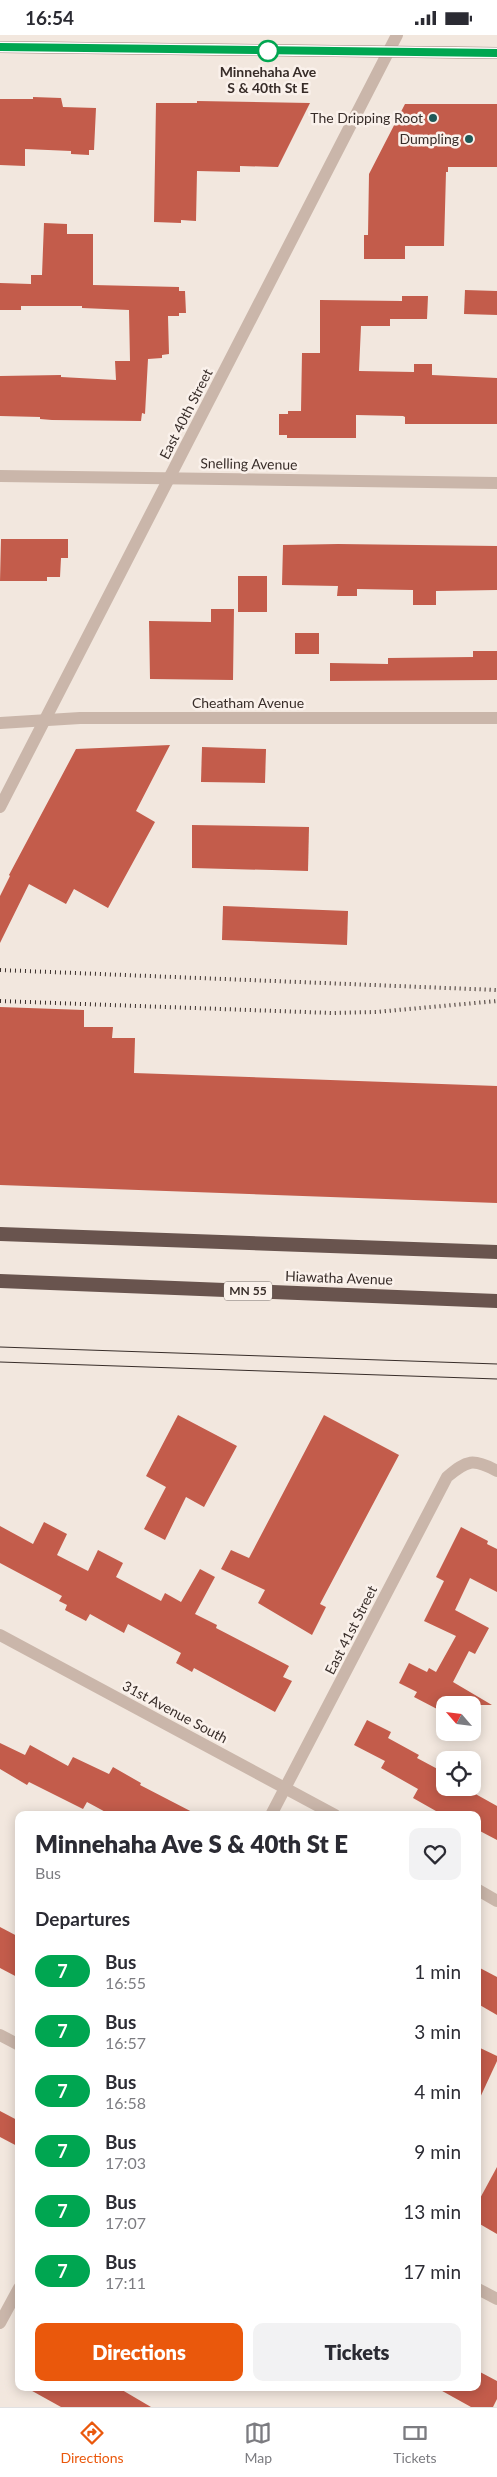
<!DOCTYPE html>
<style>
:root{--surface:#fff;--page:#f2f2f3;--text:#2b2b33;--muted:#7c7c81;--line:#e1e1e2;--accent:#ea580c}
body{margin:0;font-family:Lato,sans-serif;background:var(--page);color:var(--text);height:100vh;display:flex;flex-direction:column;font-size:19px;white-space:nowrap}
*{box-sizing:border-box;margin:0}
p{font-size:16px;color:var(--muted)}
.icon{flex:none;width:28px;height:28px;fill:none;stroke:currentColor;stroke-width:2;stroke-linecap:round;stroke-linejoin:round}
.map{position:relative;flex:1;overflow:hidden}
.side{position:absolute;left:15px;top:1776px;width:466px;height:580px;display:flex;flex-direction:column;background:var(--surface);border-radius:10px;box-shadow:0 2px 12px #0003}
.side>*{flex:none}
.badge{padding:0 10px;border-radius:16px;font-size:18px;line-height:32px}
.needle{width:32px;rotate:298deg}
.fabs{position:absolute;left:436px;top:1661px;display:grid;gap:10px}
.fabs a{display:grid;place-items:center;width:45px;height:45px;border-radius:10px;background:var(--surface);box-shadow:0 2px 12px #0003;font-size:25px}
.map>.badge{position:absolute;translate:-50% -50%;box-shadow:0 0 0 2px #fff}
h2{padding:0 20px;font-size:19px;line-height:45px}
.round{display:grid;place-items:center;flex:none;width:52px;height:52px;border-radius:10px;background:var(--page)}
.headline{display:flex;align-items:center;justify-content:space-between;height:85px;padding:0 20px}
h1{font-size:24px;font-weight:800;line-height:38px}
.cta{display:flex;gap:10px;margin-top:auto;padding:10px 20px}
.cta a{flex:1;height:58px;border-radius:10px;background:var(--accent);color:#fff;font-size:20px;font-weight:800;line-height:58px;text-align:center}
.cta a+a{background:var(--page);color:var(--text)}
ul{padding:0;list-style:none}
li{display:flex;align-items:center;gap:15px;height:60px;padding:0 20px}
li div{flex:1}
li b{display:block;font-size:19px}
li em{font-style:normal}
li .badge{min-width:55px;font-weight:700;text-align:center}
.status{display:flex;justify-content:space-between;align-items:center;height:35px;padding:0 25px;background:var(--surface);direction:ltr}
.status svg{height:14px;fill:currentColor}
.dock{display:flex;justify-content:space-around;align-items:center;height:70px;border-top:1px solid var(--line);background:var(--surface);font-size:14px;color:var(--muted)}
.dock a{display:grid;justify-items:center;gap:2px}
.dock .active{color:var(--accent)}
.map>svg:first-child{display:block}
.building{fill:#c35c4b}
.lines{fill:none;stroke-linecap:round;stroke-linejoin:round}
.minor{stroke:#cab6aa;stroke-width:12}
.secondary{stroke:#9e847b;stroke-width:12}
.trunk{stroke:#69544e;stroke-width:14}
.tram{stroke:#382d29;stroke-width:1}
.rail{stroke:#382d29;stroke-width:4;stroke-dasharray:1 4;stroke-linecap:butt}
.line-casing{stroke:#fff;stroke-width:11}
.line{stroke:#00a651;stroke-width:8}
.stop-dot{fill:#fff;stroke:#00a651;stroke-width:2.5}
.poi-dot{fill:#1f5957;stroke:#faf1eb;stroke-width:2}
.labels{text-anchor:middle;stroke-width:5;stroke-linejoin:round;paint-order:stroke}
.shield{fill:#faf1eb;stroke:#726863;stroke-width:1}
.shield-label{font-size:12px;font-weight:bold;fill:#382d29}
.stop-label{font-size:14px;font-weight:bold;fill:#382d29;stroke:#faf1eb}
.poi-label{font-size:14px;fill:#382d29;stroke:#faf1eb;text-anchor:end}
.street-label{font-size:14px;fill:#382d29;stroke:#faf1eb}
</style>
<div class="status"><b>16:54</b><svg viewBox="0 0 49 12"><path d="M0 12V9h3v3zM5 12V6h3v6zM10 12V3h3v9zM15 12V0h3v12zM26 1h20v11H26zM47 4h2v5h-2z"/></svg></div>
<div class="map">
<svg width="497" height="2372" viewBox="0 0 497 2372">
<rect width="100%" height="100%" fill="#f2e7de"/>
<g class="building">
<polygon points="33,62 61,63 63,72 96,73 94,115 89,115 89,120 71,119 71,116 25,114 25,131 0,130 0,64 33,64"/>
<polygon points="197,66 310,68 278,132 240,131 240,137 197,136 196,186 181,185 181,188 154,187 156,68 197,68"/>
<polygon points="405,69 497,69 497,132 448,132 448,137 446,137 444,211 405,211 405,224 364,224 364,200 368,200 369,139"/>
<polygon points="44,188 67,189 67,199 93,199 93,250 179,252 179,256 185,256 186,278 179,278 179,281 168,281 169,319 162,320 162,323 148,324 145,379 142,378 141,386 52,385 40,384 40,382 0,381 0,341 61,340 61,342 116,345 115,326 130,326 129,275 82,273 82,271 21,271 21,275 0,275 0,248 31,249 31,240 42,240"/>
<polygon points="465,255 497,256 497,280 464,279"/>
<polygon points="402,261 428,261 427,284 390,284 390,291 361,291 359,336 414,337 414,329 432,329 432,340 497,343 497,389 405,389 405,382 403,381 356,380 356,403 287,403 287,400 279,400 279,379 288,379 288,376 301,376 302,318 320,318 320,265 402,266"/>
<polygon points="1,504 68,504 68,523 61,523 60,542 47,542 47,546 0,546"/>
<polygon points="338,509 497,511 497,555 436,556 436,570 413,570 413,555 357,554 357,561 337,561 338,551 282,550 283,510"/>
<rect x="238" y="541" width="29" height="36"/>
<polygon points="211,574 234,574 233,645 150,644 149,586 211,587"/>
<rect x="295" y="598" width="24" height="21"/>
<polygon points="473,616 497,616 497,645 330,646 330,628 388,629 388,623 473,622"/>
<polygon points="170,710 136,776 155,787 108,873 74,854 66,869 29,849 0,908 0,861 10,841 9,840 76,714"/>
<polygon points="202,712 266,714 265,748 201,747"/>
<polygon points="192,790 309,792 308,836 192,833"/>
<polygon points="223,871 348,876 347,910 222,905"/>
<polygon points="0,972 84,975 84,992 113,992 112,1003 135,1003 134,1038 497,1051 497,1168 0,1150"/>
<polygon points="178,1380 237,1411 204,1472 186,1462 165,1505 144,1494 166,1452 146,1441"/>
<polygon points="324,1380 399,1420 320,1569 326,1572 312,1600 258,1568 265,1555 221,1534 231,1515 249,1523"/>
<polygon points="44,1487 67,1499 57,1520 88,1536 98,1515 123,1528 116,1542 161,1566 165,1558 181,1567 200,1534 215,1542 195,1579 217,1590 216,1593 289,1631 283,1642 292,1646 275,1677 194,1633 192,1637 176,1628 181,1618 128,1589 124,1598 90,1579 86,1586 65,1575 67,1570 59,1566 62,1561 0,1528 0,1491 33,1509"/>
<polygon points="461,1492 488,1506 487,1509 497,1514 497,1557 470,1543 455,1575 489,1593 475,1619 469,1616 453,1647 492,1670 441,1670 439,1675 414,1662 417,1657 399,1648 409,1628 427,1637 429,1633 436,1637 456,1601 424,1586 444,1546 436,1542"/>
<polygon points="367,1685 391,1697 388,1703 419,1720 417,1723 445,1738 445,1752 463,1752 497,1771 497,1805 478,1795 478,1780 443,1780 413,1763 418,1754 381,1733 385,1726 354,1710"/>
<polygon points="0,1708 25,1720 30,1710 68,1731 73,1722 109,1739 113,1732 141,1748 140,1750 198,1780 111,1780 87,1767 83,1774 29,1747 27,1750 0,1734"/>
<polygon points="0,1892 19,1902 19,1943 0,1933"/>
<polygon points="478,1932 497,1942 497,1980 478,1969"/>
<polygon points="478,2012 497,2021 497,2026 478,2067"/>
<polygon points="0,2076 19,2086 19,2112 0,2102"/>
<polygon points="497,2132 497,2199 478,2188 478,2167"/>
<polygon points="480,2337 497,2346 497,2364 493,2372 471,2372 435,2352 478,2352"/>
<polygon points="25,2352 117,2352 151,2372 61,2372"/>
</g>
<g class="lines">
<g class="minor">
<polyline points="0,441 497,448"/>
<polyline points="0,688 80,683 497,683"/>
<polyline points="0,772 397,0"/>
<polyline points="0,1600 335,1780"/>
<path d="M271 1780 447 1442C467 1425 473 1423 497 1436"/>
<polyline points="478,1855 497,1866"/>
<polyline points="0,2000 19,2010"/>
<polyline points="478,2254 497,2264"/>
<polyline points="0,2288 19,2253"/>
</g>
<polyline class="secondary" points="0,12 497,18"/>
<g class="trunk">
<polyline points="0,1199 497,1217"/>
<polyline points="0,1246 497,1266"/>
</g>
<g class="tram">
<polyline points="0,1312 497,1329"/>
<polyline points="0,1327 497,1344"/>
</g>
<g class="rail">
<polyline points="0,935 497,955"/>
<polyline points="0,966 332,978 376,977 497,966"/>
</g>
</g>
<g class="lines">
<g class="line-casing">
<polyline id="line" points="0,12 497,18"/>
</g>
<use href="#line" class="line"/>
</g>
<circle class="stop-dot" cx="268" cy="16" r="10"/>
<g class="poi-dot">
<circle cx="433" cy="83" r="5"/>
<circle cx="469" cy="104" r="5"/>
</g>
<g class="labels">
<rect class="shield" x="224" y="1246.5" width="48" height="19" rx="4"/>
<g class="shield-label">
<text x="248" y="1260">MN 55</text>
</g>
<g class="stop-label">
<text x="268" y="42">Minnehaha Ave<tspan x="268" dy="16">S &amp; 40th St E</tspan></text>
</g>
<g class="poi-label">
<text x="423" y="88">The Dripping Root</text>
<text x="459" y="109">Dumpling</text>
</g>
<g class="street-label">
<text transform="translate(186 379) rotate(-63)" y="5">East 40th Street</text>
<text transform="translate(249 429) rotate(1)" y="5">Snelling Avenue</text>
<text x="248" y="673">Cheatham Avenue</text>
<text transform="translate(339 1243) rotate(2)" y="5">Hiawatha Avenue</text>
<text transform="translate(351 1595) rotate(-63)" y="5">East 41st Street</text>
<text transform="translate(175 1677) rotate(28)" y="5">31st Avenue South</text>
</g>
</g>
</svg>
<div class="fabs">
<a><svg class="needle" viewBox="-14 -14 28 28"><path d="M0-13l5 13h-10z" fill="#e53935"/><path d="M0 13l5-13h-10z" fill="#7c7c81"/></svg></a>
<a><svg class="icon" aria-label="locate" viewBox="0 0 24 24"><circle cx="12" cy="12" r="6"/><path d="M12 2v4M12 18v4M2 12h4M18 12h4"/></svg></a>
</div>
<section class="side">
<div class="headline"><div><h1>Minnehaha Ave S &amp; 40th St E</h1><p>Bus</p></div><a class="round"><svg class="icon" aria-label="heart" viewBox="0 0 24 24"><path d="M12 20l-8-8c-3-5 5-10 8-4 3-6 11-1 8 4z"/></svg></a></div>
<h2>Departures</h2>
<ul>
<li><span class="badge" style="background:#00a651;color:#fff">7</span><div><b>Bus</b><p>16:55</p></div><em>1 min</em></li>
<li><span class="badge" style="background:#00a651;color:#fff">7</span><div><b>Bus</b><p>16:57</p></div><em>3 min</em></li>
<li><span class="badge" style="background:#00a651;color:#fff">7</span><div><b>Bus</b><p>16:58</p></div><em>4 min</em></li>
<li><span class="badge" style="background:#00a651;color:#fff">7</span><div><b>Bus</b><p>17:03</p></div><em>9 min</em></li>
<li><span class="badge" style="background:#00a651;color:#fff">7</span><div><b>Bus</b><p>17:07</p></div><em>13 min</em></li>
<li><span class="badge" style="background:#00a651;color:#fff">7</span><div><b>Bus</b><p>17:11</p></div><em>17 min</em></li>
</ul>
<div class="cta"><a>Directions</a><a>Tickets</a></div>
</section>
</div>
<nav class="dock">
<a class="active"><svg class="icon" aria-label="directions" viewBox="0 0 24 24"><path d="M12 3l9 9-9 9-9-9zM9 14v-3h6M13 9l2 2-2 2"/></svg>Directions</a>
<a><svg class="icon" aria-label="map" viewBox="0 0 24 24"><path d="M3 6l6-2 6 2 6-2v14l-6 2-6-2-6 2zM9 4v14M15 6v14"/></svg>Map</a>
<a><svg class="icon" aria-label="tickets" viewBox="0 0 24 24"><path d="M3 7h18v10H3zM15 7v10"/></svg>Tickets</a>
</nav>
